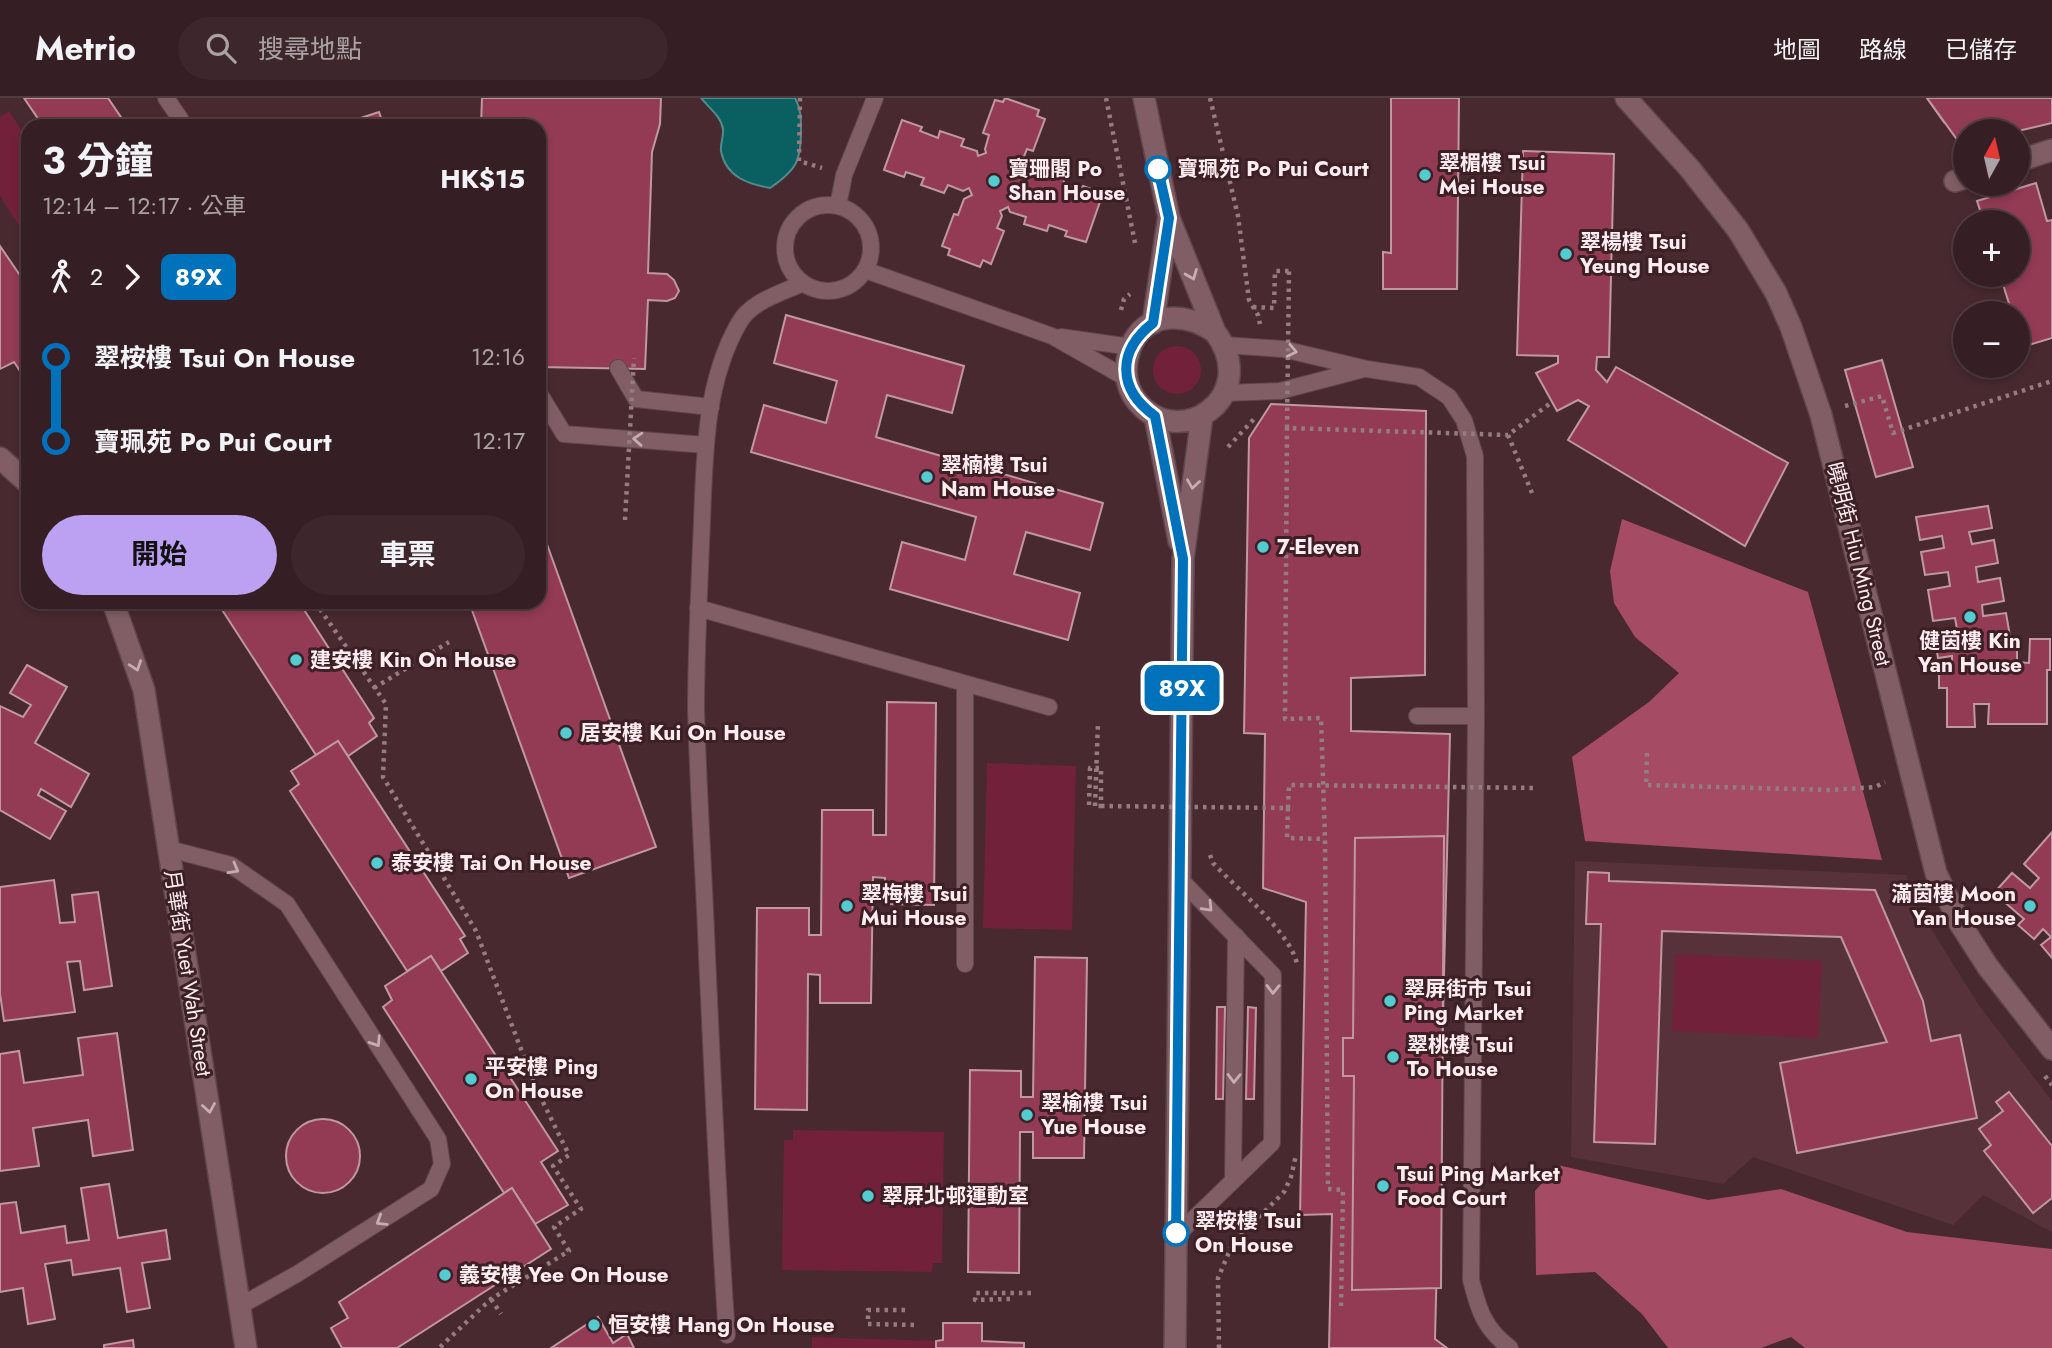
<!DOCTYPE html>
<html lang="zh-TW">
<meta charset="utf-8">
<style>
:root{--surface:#361f24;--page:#3d272c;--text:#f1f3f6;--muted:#aaa2a6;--line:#503d41;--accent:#bca0f2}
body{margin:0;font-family:Jost,"Noto Sans TC",sans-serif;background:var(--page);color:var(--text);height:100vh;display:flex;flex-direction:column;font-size:26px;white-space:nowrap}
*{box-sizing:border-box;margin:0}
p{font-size:23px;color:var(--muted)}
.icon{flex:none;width:38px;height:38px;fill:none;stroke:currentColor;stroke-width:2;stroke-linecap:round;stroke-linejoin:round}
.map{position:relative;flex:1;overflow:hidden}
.details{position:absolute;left:21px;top:21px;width:525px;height:490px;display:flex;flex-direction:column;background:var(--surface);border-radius:21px;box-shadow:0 4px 10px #0003,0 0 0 2px var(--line)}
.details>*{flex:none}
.badge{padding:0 14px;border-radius:10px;font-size:24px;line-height:46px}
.needle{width:46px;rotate:8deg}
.fabs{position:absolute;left:1953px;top:21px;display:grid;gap:14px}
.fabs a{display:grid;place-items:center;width:77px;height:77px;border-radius:50%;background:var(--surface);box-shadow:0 4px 10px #0003,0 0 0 2px var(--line);font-size:35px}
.map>.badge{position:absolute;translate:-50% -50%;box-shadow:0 0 0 4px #fff}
.legs{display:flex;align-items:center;gap:10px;height:77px;padding:0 21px;font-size:23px}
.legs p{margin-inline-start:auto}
.headline{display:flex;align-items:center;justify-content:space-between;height:119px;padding:0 21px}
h1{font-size:38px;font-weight:700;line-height:52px}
.action{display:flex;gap:14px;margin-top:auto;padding:14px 21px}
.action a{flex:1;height:80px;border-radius:42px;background:var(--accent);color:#111;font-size:28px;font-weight:700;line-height:80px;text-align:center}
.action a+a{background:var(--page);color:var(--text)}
ul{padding:0 21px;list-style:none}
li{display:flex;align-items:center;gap:24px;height:84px;font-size:26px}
li i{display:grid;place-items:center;width:10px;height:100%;margin:0 9px;background:currentColor}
li i::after{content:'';width:18px;height:18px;margin:-9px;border:5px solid;border-radius:50%;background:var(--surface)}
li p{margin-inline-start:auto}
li:first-child i{background:linear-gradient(#0000 50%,currentColor 0)}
li:last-child i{background:linear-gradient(currentColor 50%,#0000 0)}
header{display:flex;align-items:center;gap:42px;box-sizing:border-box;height:98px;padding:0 35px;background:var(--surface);border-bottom:2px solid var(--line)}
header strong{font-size:33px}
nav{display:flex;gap:38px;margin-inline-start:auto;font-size:24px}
.search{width:490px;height:63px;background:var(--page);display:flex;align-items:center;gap:18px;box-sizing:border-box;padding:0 24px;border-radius:38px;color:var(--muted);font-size:26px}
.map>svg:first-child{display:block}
.built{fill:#57323a}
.green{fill:#72213b}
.forest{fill:#a54b63}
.water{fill:#0a5f61;stroke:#538a8c;stroke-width:2}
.building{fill:#933b54;stroke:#bf98a0;stroke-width:2}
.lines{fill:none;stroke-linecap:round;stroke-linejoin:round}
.lane-casing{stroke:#5f464c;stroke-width:18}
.street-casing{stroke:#5f464c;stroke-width:24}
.secondary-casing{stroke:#5f464c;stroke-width:24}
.path{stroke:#957c81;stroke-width:4.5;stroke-dasharray:3.5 5;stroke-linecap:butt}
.lane{stroke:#815e65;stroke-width:16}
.street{stroke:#815e65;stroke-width:21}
.secondary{stroke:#815e65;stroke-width:21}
.path-bridge{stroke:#957c81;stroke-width:4.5;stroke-dasharray:3.5 5;stroke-linecap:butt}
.oneway{stroke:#c6adb1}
.line-1-casing{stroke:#fff;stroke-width:16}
.line-1{stroke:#0072bc;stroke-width:10}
.stop-1-dot{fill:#fff;stroke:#0072bc;stroke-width:3.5}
.poi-dot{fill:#52ccd1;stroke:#3d1f26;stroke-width:2.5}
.labels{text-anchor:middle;stroke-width:6;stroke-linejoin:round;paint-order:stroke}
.poi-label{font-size:21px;font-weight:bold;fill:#feedf0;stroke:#3d1f26;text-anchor:start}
.stop-label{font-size:21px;font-weight:bold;fill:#feedf0;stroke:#3d1f26;text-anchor:start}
.street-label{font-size:21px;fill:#feedf0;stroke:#3d1f26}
</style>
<header>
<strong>Metrio</strong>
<div class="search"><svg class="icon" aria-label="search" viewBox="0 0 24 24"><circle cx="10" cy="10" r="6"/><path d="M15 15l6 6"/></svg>搜尋地點</div>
<nav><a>地圖</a><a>路線</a><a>已儲存</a></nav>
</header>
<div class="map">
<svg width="2052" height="1250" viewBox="0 0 2052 1250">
<rect width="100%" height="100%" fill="#482930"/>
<polygon class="built" points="1575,763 1906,777 1918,810 1978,906 2052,1003 2052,1134 1983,1097 1953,1127 1753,1059 1723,1086 1571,1059"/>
<g class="green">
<polygon points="9,13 28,42 28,142 0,98 0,19"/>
<circle cx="1177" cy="272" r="24"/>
<polygon points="987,665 1076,668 1072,832 983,830"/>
<polygon points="1675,856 1822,863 1818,940 1672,933"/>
<polygon points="793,1032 944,1034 942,1165 933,1165 932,1174 782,1172 784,1042 793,1042"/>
<polygon points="812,1239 936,1243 936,1250 812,1250"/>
</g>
<g class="forest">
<polygon points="1622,421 1808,494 1882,762 1585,743 1572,659 1649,604 1679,575 1635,539 1614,505 1610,473"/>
<polygon points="1558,1067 1708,1102 1781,1091 1907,1134 2052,1151 2052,1250 1805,1250 1791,1239 1761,1250 1668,1250 1642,1216 1595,1174 1536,1177 1535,1093"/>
</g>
<path class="water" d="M701 0H795C801 11 801 20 801 32 801 64 796 72 770 90 748 86 726 79 721 53 720 46 724 38 723 31 721 18 708 9 701 0Z"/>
<g class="building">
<polygon points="24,0 108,0 127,28 43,28"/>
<polygon points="482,0 661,0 660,26 652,54 648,175 667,176 674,182 679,193 675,200 667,203 648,202 645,271 539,269 539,28 481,28"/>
<polygon points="1005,0 1039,12 1037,18 1045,21 1033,53 1027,51 1021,66 1016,69 1019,75 1025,73 1040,78 1043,71 1065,80 1063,86 1081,92 1083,88 1103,95 1086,144 1065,138 1067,133 1049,127 1047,133 1024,126 1026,119 1010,114 1008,109 1000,113 1002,118 997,130 1004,133 991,166 983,162 980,169 948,157 950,151 942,148 954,116 958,117 964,101 972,97 969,90 963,93 948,87 944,95 921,87 924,80 906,74 904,79 884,72 902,22 922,29 920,33 938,40 940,33 964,41 961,48 977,53 978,58 986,55 985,51 989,37 983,35 995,2 1003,4"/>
<polygon points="1391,0 1459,0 1457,191 1383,191 1383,154 1391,155"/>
<polygon points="1927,0 1979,0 1944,24"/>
<polygon points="1927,0 2052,0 2052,25 2018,33 1965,33 1965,46 1961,47"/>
<polygon points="379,14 384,28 336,28"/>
<polygon points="1523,53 1614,56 1609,259 1597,259 1596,272 1607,284 1616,269 1788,365 1745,448 1568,342 1589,308 1578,302 1557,313 1536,275 1558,265 1558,258 1517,257"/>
<polygon points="2036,85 2047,123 2052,122 2052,240 2022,249 2018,234 2018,215 2012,215 2000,177 2018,177 2018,124 1984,124 1977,103"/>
<polygon points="0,148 28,189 28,277 24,279 14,264 0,271"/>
<polygon points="786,217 964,268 952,315 887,297 876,339 1103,405 1090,452 1026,434 1014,476 1080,495 1068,542 890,491 902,444 965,462 976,419 751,354 764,307 826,325 837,283 774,265"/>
<polygon points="1882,262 1913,369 1876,379 1845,272"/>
<polygon points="1271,306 1426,313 1425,577 1351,580 1351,633 1450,636 1435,1241 1447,1250 1329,1250 1332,1116 1300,1117 1306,804 1263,790 1265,636 1244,635 1249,340"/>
<polygon points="1988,408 1992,430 1969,434 1972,446 1994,442 1998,465 1976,469 1978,484 2000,480 2004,503 1982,507 1983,518 2006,515 2010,538 2000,540 2001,547 2017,547 2017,564 2029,565 2030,541 2050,541 2050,572 2047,572 2047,626 1988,626 1989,606 1974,606 1975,629 1947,629 1947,590 1939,590 1939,569 1952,569 1952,558 1938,560 1934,535 1957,531 1955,520 1933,523 1928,492 1950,488 1948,474 1925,477 1921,454 1944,450 1942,438 1920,442 1916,419"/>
<polygon points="539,424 656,749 569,780 469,504 539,504"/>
<polygon points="217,504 299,504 374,620 369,625 377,638 348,658 338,643 316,657"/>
<polygon points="27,567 67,589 35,645 89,676 71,709 41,691 38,697 66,713 50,741 0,712 0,608 23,619 31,607 10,595"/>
<polygon points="887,604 936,605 934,807 884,806 885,780 873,779 871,905 820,905 820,877 808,876 807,1012 755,1011 757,810 809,810 809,837 821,837 822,712 873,712 873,737 886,737"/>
<polygon points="338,643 465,838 460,841 468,855 441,873 431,858 407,873 290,693 299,686 291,673"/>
<polygon points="2052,734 2052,860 2041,847 2051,839 2043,831 2034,841 2018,827 2024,821 1994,795 2012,775 2030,790 2039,780 2024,766"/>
<polygon points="1444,738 1441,1190 1352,1192 1354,978 1343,978 1343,940 1353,940 1355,740"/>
<polygon points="1588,774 1609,775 1609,783 1875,792 1923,903 1931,943 1960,937 1977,1020 1797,1055 1780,965 1887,944 1841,839 1662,833 1655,1046 1594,1044 1601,826 1586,826"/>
<polygon points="54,782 60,825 75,824 72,797 98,794 112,888 84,892 80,863 67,864 75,914 4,923 0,896 0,789"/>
<polygon points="431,858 558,1053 541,1064 568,1107 535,1126 512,1090 504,1095 383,909 392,902 385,888"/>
<polygon points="1035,859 1087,860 1084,1060 1033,1060 1033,1034 1020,1034 1019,1175 968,1174 970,972 1021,973 1021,999 1033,999"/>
<polygon points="1217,909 1225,909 1223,1001 1216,1001"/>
<polygon points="1248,909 1256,910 1254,1001 1246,1001"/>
<polygon points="117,935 133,1052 93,1058 88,1022 33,1030 39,1068 0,1073 0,956 19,953 24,985 83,977 78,940"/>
<polygon points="2009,994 2052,1048 2052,1100 2033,1115 1984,1053 1991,1047 1979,1031 2003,1013 1996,1004"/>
<circle cx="323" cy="1058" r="37"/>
<polygon points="109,1086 118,1140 166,1132 170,1161 142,1165 150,1210 127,1214 120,1170 73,1177 71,1162 45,1166 55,1221 28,1226 23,1190 0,1194 0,1106 16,1104 21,1135 65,1128 67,1145 89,1142 81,1090"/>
<polygon points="512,1090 551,1151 397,1250 342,1250 331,1230 348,1220 339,1204"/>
<polygon points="598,1219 613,1245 627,1236 634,1250 551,1250"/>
<polygon points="943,1225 982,1225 982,1243 1024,1245 1024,1250 936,1250 936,1243 943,1242"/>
<polygon points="133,1242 134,1250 104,1250 104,1247"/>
</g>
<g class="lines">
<g class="lane-casing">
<g id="lane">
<polyline points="166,0 185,28"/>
<circle cx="828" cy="150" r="43"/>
<polyline points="838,108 844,77 875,0"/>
<polyline points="865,172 1052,238 1126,280"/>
<polyline points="1061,239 1131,249"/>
<path d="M1224 247 1283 251 1367 271 1419 279 1449 299 1464 322 1475 358 1476 618 1471 1182C1479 1213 1484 1230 1510 1250"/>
<polyline points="618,270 636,301 711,309"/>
<polyline points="539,295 564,336 706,347"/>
<polyline points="1225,295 1280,293 1364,271"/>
<polyline points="698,510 1049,609"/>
<polyline points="1417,618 1476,618"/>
<polyline points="169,751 231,767 287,806 438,1041 442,1066 431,1091 297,1176 240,1208"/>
<polyline points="965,866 965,586"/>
<polyline points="1233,1082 1236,838"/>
<polyline points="1176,1138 1272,1045 1273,877 1180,781"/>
<path d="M727 1237C718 1111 713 984 707 858 704 776 698 693 696 611 696 556 699 500 701 446 705 373 701 291 739 225 751 203 782 195 803 185"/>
</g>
</g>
<g class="street-casing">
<g id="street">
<polyline points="1626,0 1690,71 1738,132 1776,195 1791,229 1821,317 1936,775 1959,824 1988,869 2052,951"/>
<polyline points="2018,63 2052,52"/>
<polyline points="1955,83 1965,80"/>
<polyline points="0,360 28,385"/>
<polyline points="113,504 144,592 246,1250"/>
</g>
</g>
<g class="secondary-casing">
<g id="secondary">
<path d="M1144 0 1169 120 1215 234C1263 299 1178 356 1136 302 1125 288 1124 269 1130 251 1144 212 1186 214 1215 234"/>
<polyline points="1153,225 1168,123"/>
<polyline points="1155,318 1179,443"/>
<polyline points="1175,1250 1183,461 1202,318"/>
</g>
</g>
<g class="path">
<polyline points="800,0 799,63 822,70"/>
<polyline points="1106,0 1135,145"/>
<polyline points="1210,0 1238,118 1249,202 1258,217 1260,226"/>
<polyline points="1253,209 1274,210 1275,173 1289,173"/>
<polyline points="1121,212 1124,201 1130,196"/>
<polyline points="1845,308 1882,298 1893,335 2052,283"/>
<polyline points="1228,349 1255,320"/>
<polyline points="1532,395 1508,337 1552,304"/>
<polyline points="315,504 386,606 383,679 476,833 535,988 569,1057 553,1068 581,1111 554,1129 569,1153 491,1201 439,1250"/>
<polyline points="374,590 449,544"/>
<polyline points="1647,655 1646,687 1830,692 1875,689 1885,684"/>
<polyline points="1089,707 1090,670 1101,670 1101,708 1095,708"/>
<polyline points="1095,708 1098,624"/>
<polyline points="1288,710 1287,740 1325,741"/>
<path d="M1210 757 1213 765C1236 790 1291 835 1297 866"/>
<polyline points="2045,978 2052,987"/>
<polyline points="491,1201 501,1216"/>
<polyline points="1010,1201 975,1202 976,1195 1032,1195"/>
<polyline points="905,1212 868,1212 868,1226 917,1227"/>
<polyline points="1219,1250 1218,1180 1233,1145 1284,1094 1291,1079 1296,1057"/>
</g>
<use href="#lane" class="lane"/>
<use href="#street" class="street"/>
<use href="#secondary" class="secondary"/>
<g class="path-bridge">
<polyline points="1287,330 1289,173"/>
<polyline points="625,422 634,260"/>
<polyline points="1101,708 1288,710 1289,687 1536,690"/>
<polyline points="1341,1208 1343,1092 1328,1091 1325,741 1321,620 1285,621 1287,330 1508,337"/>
</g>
</g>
<defs><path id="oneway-chevron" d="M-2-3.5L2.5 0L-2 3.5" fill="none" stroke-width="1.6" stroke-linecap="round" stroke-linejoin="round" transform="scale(1.75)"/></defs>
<g class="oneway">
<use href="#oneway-chevron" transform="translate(1192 177) rotate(68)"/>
<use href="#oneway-chevron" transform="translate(1292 253) rotate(12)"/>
<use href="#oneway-chevron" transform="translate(638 341) rotate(-176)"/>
<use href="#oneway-chevron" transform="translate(1193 386) rotate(98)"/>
<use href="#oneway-chevron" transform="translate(136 568) rotate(71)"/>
<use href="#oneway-chevron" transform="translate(234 771) rotate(29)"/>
<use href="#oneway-chevron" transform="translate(1208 809) rotate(46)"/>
<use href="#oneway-chevron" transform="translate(1273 891) rotate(91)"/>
<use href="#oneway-chevron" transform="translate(376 944) rotate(57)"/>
<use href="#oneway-chevron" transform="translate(1234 980) rotate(91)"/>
<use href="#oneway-chevron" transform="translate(209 1010) rotate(81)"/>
<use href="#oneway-chevron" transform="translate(381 1123) rotate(148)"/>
</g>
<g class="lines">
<g class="line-1-casing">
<path id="line-1" d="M1158 71 1169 120 1153 225C1117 253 1117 291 1155 318L1183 461 1176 1135"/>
</g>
<use href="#line-1" class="line-1"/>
</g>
<g class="stop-1-dot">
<circle cx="1158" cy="71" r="12"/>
<circle cx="1176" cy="1135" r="12"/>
</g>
<g class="poi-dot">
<circle cx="1425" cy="77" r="7"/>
<circle cx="994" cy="83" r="7"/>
<circle cx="1566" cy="156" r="7"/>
<circle cx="927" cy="379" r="7"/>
<circle cx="1263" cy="449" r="7"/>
<circle cx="1970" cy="519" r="7"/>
<circle cx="296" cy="562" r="7"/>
<circle cx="566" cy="635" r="7"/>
<circle cx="377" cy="765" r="7"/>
<circle cx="847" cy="808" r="7"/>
<circle cx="2030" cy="808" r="7"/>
<circle cx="1390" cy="903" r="7"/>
<circle cx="1393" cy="959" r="7"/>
<circle cx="471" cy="981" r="7"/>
<circle cx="1027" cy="1017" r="7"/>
<circle cx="1383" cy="1088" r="7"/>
<circle cx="868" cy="1098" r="7"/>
<circle cx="445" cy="1177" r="7"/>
<circle cx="594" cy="1227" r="7"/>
</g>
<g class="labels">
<g class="poi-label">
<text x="1439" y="72">翠楣樓 Tsui<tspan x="1439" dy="24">Mei House</tspan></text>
<text x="1008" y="78">寶珊閣 Po<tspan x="1008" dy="24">Shan House</tspan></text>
<text x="1580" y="151">翠楊樓 Tsui<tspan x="1580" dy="24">Yeung House</tspan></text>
<text x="941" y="374">翠楠樓 Tsui<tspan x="941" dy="24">Nam House</tspan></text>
<text x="1277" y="456">7-Eleven</text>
<text x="1970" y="550" text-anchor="middle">健茵樓 Kin<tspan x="1970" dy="24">Yan House</tspan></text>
<text x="310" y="569">建安樓 Kin On House</text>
<text x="580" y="642">居安樓 Kui On House</text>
<text x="391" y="772">泰安樓 Tai On House</text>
<text x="861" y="803">翠梅樓 Tsui<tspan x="861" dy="24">Mui House</tspan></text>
<text x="2016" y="803" text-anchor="end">滿茵樓 Moon<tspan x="2016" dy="24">Yan House</tspan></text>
<text x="1404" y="898">翠屏街市 Tsui<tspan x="1404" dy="24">Ping Market</tspan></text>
<text x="1407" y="954">翠桃樓 Tsui<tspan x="1407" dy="24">To House</tspan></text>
<text x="485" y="976">平安樓 Ping<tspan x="485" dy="24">On House</tspan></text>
<text x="1041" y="1012">翠榆樓 Tsui<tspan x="1041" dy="24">Yue House</tspan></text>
<text x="1397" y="1083">Tsui Ping Market<tspan x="1397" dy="24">Food Court</tspan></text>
<text x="882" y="1105">翠屏北邨運動室</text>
<text x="459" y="1184">義安樓 Yee On House</text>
<text x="608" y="1234">恒安樓 Hang On House</text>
</g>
<g class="stop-label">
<text x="1177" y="78">寶珮苑 Po Pui Court</text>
<text x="1195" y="1130">翠桉樓 Tsui<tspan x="1195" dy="24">On House</tspan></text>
</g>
<g class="street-label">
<text transform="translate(1859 466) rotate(76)" y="7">曉明街 Hiu Ming Street</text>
<text transform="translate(188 875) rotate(81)" y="7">月華街 Yuet Wah Street</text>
</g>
</g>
</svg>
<div class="fabs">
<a><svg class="needle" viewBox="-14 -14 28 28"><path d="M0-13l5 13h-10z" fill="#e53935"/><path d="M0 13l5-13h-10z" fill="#aaa2a6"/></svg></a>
<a>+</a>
<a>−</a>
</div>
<b class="badge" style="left:1182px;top:590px;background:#0072bc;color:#fff">89X</b>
<section class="details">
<div class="headline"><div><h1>3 分鐘</h1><p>12:14 – 12:17 · 公車</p></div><b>HK$15</b></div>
<div class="legs"><svg class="icon" aria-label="walk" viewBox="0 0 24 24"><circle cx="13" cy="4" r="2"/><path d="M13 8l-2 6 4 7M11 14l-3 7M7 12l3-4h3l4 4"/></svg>2<svg class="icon" aria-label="forward" viewBox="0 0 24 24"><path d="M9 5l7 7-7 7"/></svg><b class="badge" style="background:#0072bc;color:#fff">89X</b></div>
<ul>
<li><i style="color:#0072bc"></i><b>翠桉樓 Tsui On House</b><p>12:16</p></li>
<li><i style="color:#0072bc"></i><b>寶珮苑 Po Pui Court</b><p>12:17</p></li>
</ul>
<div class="action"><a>開始</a><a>車票</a></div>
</section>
</div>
